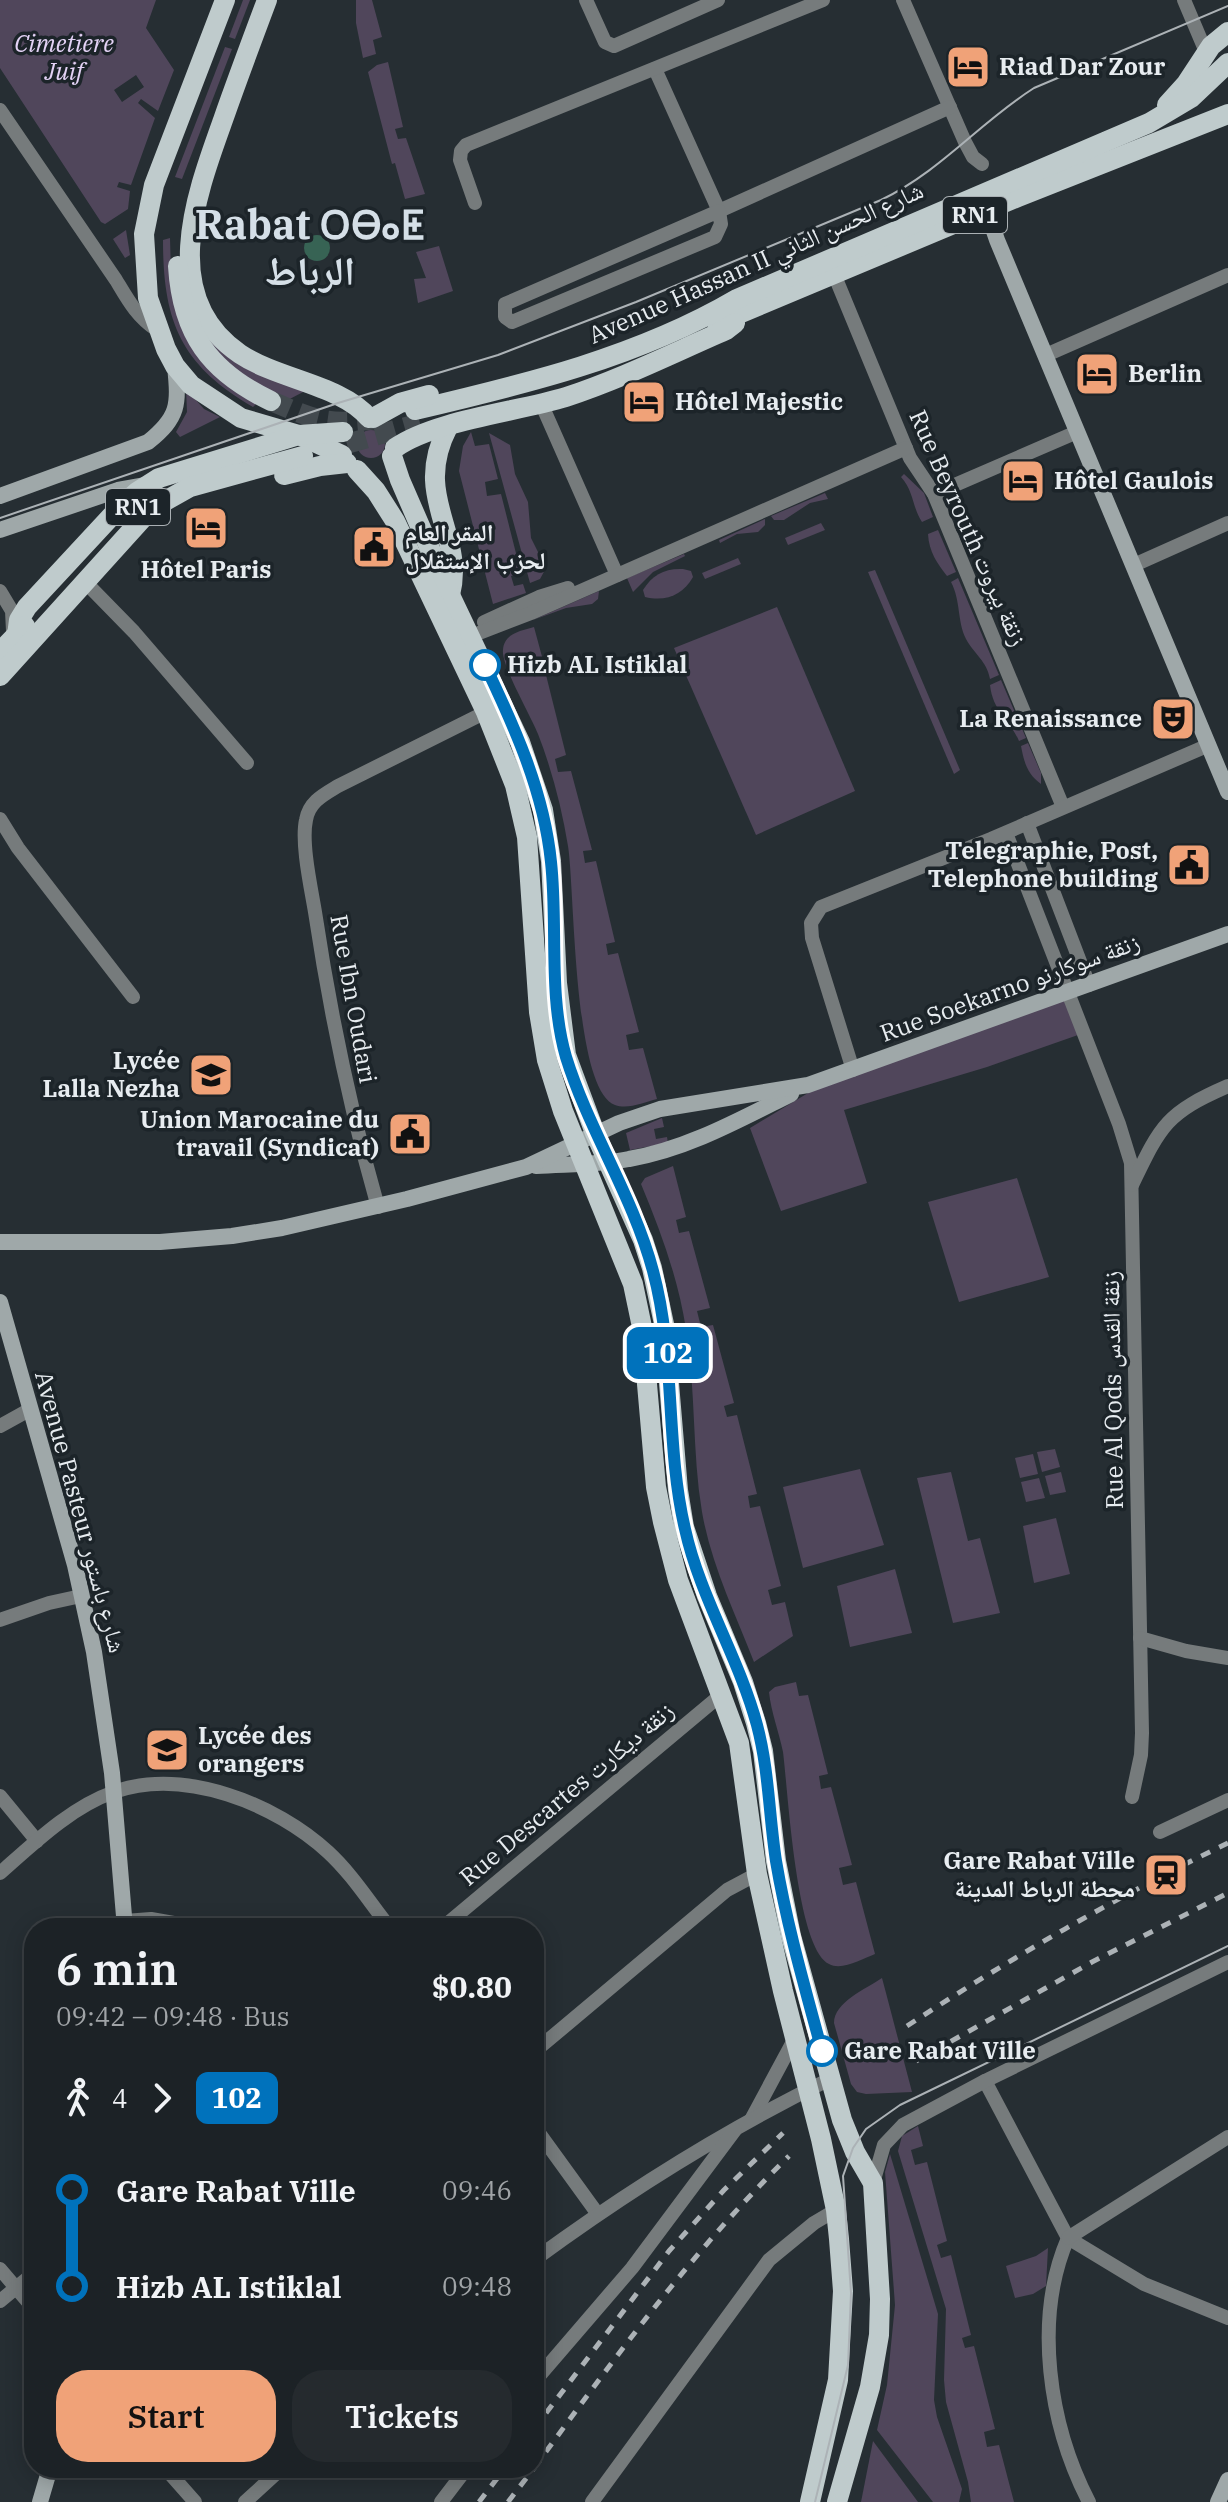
<!DOCTYPE html>
<meta charset="utf-8">
<style>
:root{--surface:#1c2226;--page:#252a2e;--text:#f1f3f6;--muted:#a0a4a7;--line:#3a3f43;--accent:#f0a278}
body{margin:0;font-family:"IBM Plex Serif","Noto Naskh Arabic","Noto Sans Tifinagh",serif;background:var(--page);color:var(--text);height:100vh;display:flex;flex-direction:column;font-size:30px;white-space:nowrap}
*{box-sizing:border-box;margin:0}
p{font-size:26px;color:var(--muted)}
.icon{flex:none;width:44px;height:44px;fill:none;stroke:currentColor;stroke-width:2;stroke-linecap:round;stroke-linejoin:round}
.map{position:relative;flex:1;overflow:hidden}
.side{position:absolute;left:24px;top:1918px;width:520px;height:560px;display:flex;flex-direction:column;background:var(--surface);border-radius:32px;box-shadow:0 4px 20px #0003,0 0 0 2px var(--line)}
.side>*{flex:none}
.badge{padding:0 16px;border-radius:12px;font-size:28px;line-height:52px}
.map>.badge{position:absolute;translate:-50% -50%;box-shadow:0 0 0 4px #fff}
.legs{display:flex;align-items:center;gap:12px;height:88px;padding:0 32px;font-size:26px}
.legs p{margin-inline-start:auto}
.head{display:flex;align-items:center;justify-content:space-between;height:136px;padding:0 32px}
h1{font-size:44px;font-weight:600;line-height:60px}
.button{display:flex;gap:16px;margin-top:auto;padding:16px 32px}
.button a{flex:1;height:92px;border-radius:32px;background:var(--accent);color:#111;font-size:32px;font-weight:600;line-height:92px;text-align:center}
.button a+a{background:var(--page);color:var(--text)}
ul{padding:0 32px;list-style:none}
li{display:flex;align-items:center;gap:28px;height:96px;font-size:30px}
li i{display:grid;place-items:center;width:12px;height:100%;margin:0 10px;background:currentColor}
li i::after{content:'';width:20px;height:20px;margin:-10px;border:6px solid;border-radius:50%;background:var(--surface)}
li p{margin-inline-start:auto}
li:first-child i{background:linear-gradient(#0000 50%,currentColor 0)}
li:last-child i{background:linear-gradient(currentColor 50%,#0000 0)}
.map>svg:first-child{display:block}
.green{fill:#50465b;fill-rule:evenodd}
.water{fill:#376354}
.lines{fill:none;stroke-linecap:round;stroke-linejoin:round}
.primary-tunnel{stroke:#434a4f;stroke-width:20;stroke-dasharray:20 10;stroke-linecap:butt}
.street{stroke:#767b7c;stroke-width:14}
.secondary{stroke:#9fa8a9;stroke-width:16}
.primary{stroke:#bfcbcc;stroke-width:20}
.tram{stroke:#acb2b6;stroke-width:2}
.rail{stroke:#acb2b6;stroke-width:5;stroke-dasharray:10 10;stroke-linecap:butt}
.line-1-casing{stroke:#fff;stroke-width:18}
.line-1{stroke:#0072bc;stroke-width:12}
.stop-1-dot{fill:#fff;stroke:#0072bc;stroke-width:4}
.labels{text-anchor:middle;stroke-width:7;stroke-linejoin:round;paint-order:stroke}
.shield{fill:#1c2429;stroke:#aab0b4;stroke-width:2}
.shield-label{font-size:22px;font-weight:bold;fill:#e7ecf0}
.park-label{font-size:24px;font-style:italic;fill:#e4d3f6;stroke:#1c2429}
.poi-label{font-size:24px;font-weight:bold;fill:#e7ecf0;stroke:#1c2429;text-anchor:start}
.street-label{font-size:24px;fill:#e7ecf0;stroke:#1c2429}
.stop-label{font-size:24px;font-weight:bold;fill:#e7ecf0;stroke:#1c2429;text-anchor:start}
.town-label{font-size:40px;font-weight:bold;fill:#d5dfe7;stroke:#1c2429}
</style>
<div class="map">
<svg width="1228" height="2502" viewBox="0 0 1228 2502">
<rect width="100%" height="100%" fill="#262e33"/>
<g class="green">
<path d="M0 0H156L146 28 174 70 158 111 141 99 138 103 155 118 131 185 119 182 117 187 130 191 128 209 105 224 101 222 0 68ZM136 75 144 87 122 102 114 90Z"/>
<polygon points="243,0 250,0 235,39 229,37"/>
<polygon points="356,0 372,0 382,37 373,40 376,54 363,58 356,23"/>
<polygon points="225,47 232,49 182,179 175,177"/>
<polygon points="388,62 403,127 395,129 398,139 406,138 425,194 405,199 395,163 392,164 368,72 377,65"/>
<polygon points="126,230 130,255 125,258 113,239"/>
<path d="M170 238 171 273 181 313 256 404 253 407C181 365 163 322 163 240Z"/>
<polygon points="439,246 453,291 418,303 414,279 426,278 416,252"/>
<path d="M208 337C235 366 268 377 305 391L284 402 268 394 217 356Z"/>
<polygon points="186,389 204,409 220,417 180,437 176,432 187,412"/>
<circle cx="371" cy="444" r="14"/>
<polygon points="471,432 475,446 489,444 498,479 485,482 487,496 501,494 521,573 511,576 514,586 523,584 526,593 493,604 459,471 463,446"/>
<polygon points="489,433 510,445 515,474 528,502 531,538 546,568 540,579 530,583"/>
<path d="M904 474 924 493 933 517 922 522C912 507 914 491 901 477Z"/>
<polygon points="825,493 828,499 810,503 784,520 774,520 771,516"/>
<polygon points="765,519 765,525 758,532 737,534 720,543 719,540"/>
<polygon points="821,523 825,530 788,545 785,538"/>
<path d="M938 530 956 572 947 576C937 563 929 552 928 534Z"/>
<polygon points="684,554 685,556 653,572 633,592 627,578"/>
<polygon points="738,558 741,564 705,579 702,573"/>
<path d="M683 569 691 571 693 577C683 595 666 602 645 597L643 590C652 575 665 568 683 569Z"/>
<polygon points="875,570 960,770 954,774 868,572"/>
<path d="M958 578 999 675 990 679C987 661 974 654 966 639 957 621 961 601 951 582Z"/>
<polygon points="599,591 598,599 592,604 566,608 533,620"/>
<polygon points="777,607 855,791 756,835 674,648"/>
<path d="M534 627 544 664 537 665 538 676 546 675 566 755 555 759 558 772 571 771 592 850 583 851 585 863 596 861 615 942 606 944 608 955 618 953 639 1032 626 1035 629 1050 643 1048 657 1099C644 1102 628 1110 615 1105 573 1090 575 891 568 846 562 809 552 770 538 734 531 716 501 665 503 650 504 633 521 631 534 627Z"/>
<path d="M1001 680 1026 738 1019 741C1009 718 993 712 990 685Z"/>
<path d="M1028 743 1041 773V784C1027 774 1024 762 1021 746Z"/>
<polygon points="1068,998 1078,1035 987,1067 844,1110 867,1183 781,1211 750,1128 813,1090"/>
<polygon points="662,1118 664,1127 654,1129 656,1139 667,1137 668,1143 630,1150 626,1133"/>
<path d="M673 1166 686 1217 676 1220 679 1233 689 1231 710 1308 697 1311 701 1327 713 1325 734 1403 724 1406 727 1417 737 1415 757 1494 748 1496 750 1508 760 1506 781 1586 768 1590 772 1605 785 1602 793 1636 754 1662C735 1613 711 1564 702 1512 692 1452 696 1390 686 1329 678 1278 661 1232 641 1184L645 1178Z"/>
<polygon points="1017,1178 1049,1277 959,1302 928,1202"/>
<polygon points="1055,1449 1060,1467 1042,1472 1037,1452"/>
<polygon points="1033,1454 1038,1474 1020,1478 1015,1458"/>
<polygon points="860,1469 884,1545 803,1568 783,1487"/>
<polygon points="951,1472 968,1541 980,1538 1000,1613 953,1623 917,1478"/>
<polygon points="1061,1472 1066,1492 1050,1495 1045,1476"/>
<polygon points="1039,1478 1045,1498 1026,1502 1021,1482"/>
<polygon points="1056,1518 1070,1574 1034,1583 1023,1526"/>
<polygon points="895,1569 912,1633 850,1647 837,1586"/>
<path d="M796 1682 799 1696 808 1695 828 1774 819 1776 821 1789 831 1787 852 1865 839 1868 843 1885 856 1882 875 1954C862 1959 842 1971 829 1964 796 1948 788 1790 783 1752 779 1732 771 1712 769 1692L775 1687Z"/>
<path d="M882 1978 886 1993 912 2092 866 2094 857 2092 851 2084 834 2023C834 2002 866 1989 882 1978Z"/>
<polygon points="918,2126 923,2146 911,2150 915,2165 927,2162 947,2241 937,2245 941,2258 951,2255 971,2335 962,2338 965,2348 974,2346 995,2429 984,2432 987,2447 999,2445 1014,2502 971,2502 968,2482 946,2402 944,2380 946,2309 898,2151 902,2136"/>
<polygon points="890,2154 938,2314 934,2400 937,2417 962,2489 959,2502 933,2502 877,2430 887,2385 895,2305 885,2172"/>
<polygon points="1048,2248 1046,2286 1033,2294 1015,2298 1006,2266 1036,2256"/>
<polygon points="873,2441 918,2502 861,2502"/>
</g>
<circle class="water" cx="317" cy="248" r="13"/>
<g class="lines">
<g class="primary-tunnel">
<path d="M271 401C320 422 329 426 383 418"/>
<polyline points="318,452 420,423"/>
</g>
<g class="street">
<polyline points="586,0 605,42 614,46 718,0"/>
<polyline points="903,0 965,142 973,157 982,164"/>
<polyline points="1184,0 1206,52"/>
<polyline points="655,69 719,211 950,107"/>
<path d="M0 110 116 280C128 300 137 317 157 330"/>
<polyline points="475,203 460,160 461,151 466,145 823,0"/>
<polygon points="719,211 721,224 715,237 512,322 505,317 505,304"/>
<polyline points="834,274 910,458 934,494 1063,807"/>
<polyline points="1046,355 1228,275"/>
<polyline points="541,403 617,575"/>
<polyline points="934,494 1077,432"/>
<polyline points="1134,565 1228,523"/>
<polyline points="92,589 134,632 247,763"/>
<polyline points="0,591 12,611 13,631"/>
<polyline points="484,622 539,597 568,588"/>
<polyline points="461,640 531,613 906,448"/>
<polyline points="0,819 18,848 133,997"/>
<polyline points="1027,823 1089,985"/>
<polyline points="1006,833 1119,1124 1131,1163 1142,1733 1141,1755 1132,1797"/>
<polyline points="853,1070 812,938 811,923 821,907 991,839 1209,745"/>
<path d="M1132 1185C1161 1125 1166 1113 1228 1086"/>
<path d="M378 1207C350 1109 330 1012 315 912 311 888 301 843 306 820 309 802 323 795 338 786L486 712"/>
<polyline points="0,1426 29,1410"/>
<polyline points="0,1620 49,1603 81,1596"/>
<polyline points="1140,1638 1186,1651 1228,1658"/>
<polyline points="0,1796 37,1841"/>
<polyline points="1160,1832 1228,1800"/>
<path d="M0 1873C34 1843 71 1807 114 1792 184 1767 276 1804 328 1852 352 1874 370 1903 390 1928"/>
<polyline points="125,1921 151,1919 202,1928"/>
<polyline points="442,1928 722,1694"/>
<polyline points="534,2052 727,1890 757,1874"/>
<polyline points="985,2081 1068,2238 1144,2284 1228,2318"/>
<polyline points="752,2118 795,2038"/>
<polyline points="534,2126 597,2213"/>
<polyline points="873,2183 884,2145 903,2125 985,2081 1228,1962"/>
<path d="M1068 2238C1033 2319 1049 2425 1089 2502"/>
<polyline points="1068,2238 1228,2137"/>
<path d="M534 2260C628 2191 725 2130 830 2079"/>
<polyline points="0,2269 34,2309"/>
<polyline points="0,2301 34,2273"/>
<polyline points="534,2382 632,2268 735,2130"/>
<polyline points="165,2468 195,2502"/>
<polyline points="245,2502 282,2468"/>
<polyline points="441,2502 467,2468"/>
<polyline points="592,2502 769,2260 814,2223 836,2210"/>
</g>
<g class="secondary">
<polyline points="984,202 997,240 1228,792"/>
<path d="M0 496 148 442C179 417 179 405 175 366"/>
<polyline points="0,530 118,490 146,485"/>
<path d="M536 1166C567 1164 599 1165 629 1159 687 1149 739 1120 791 1094"/>
<polyline points="0,1242 160,1242 232,1236 282,1228 407,1199 526,1167 619,1123 660,1109 808,1085 1228,934"/>
<polyline points="0,1302 75,1565 94,1652 112,1773 125,1928"/>
<polyline points="40,2502 50,2468"/>
<polyline points="1218,2502 1228,2480"/>
</g>
<g class="primary">
<polyline points="225,0 154,185 144,234 148,298 166,349 175,366 191,385 241,418 299,435 342,455"/>
<path d="M267 0C252 40 237 80 223 120 196 195 157 298 240 354 279 380 342 385 369 418"/>
<polyline points="1167,105 1186,84 1211,46 1228,32"/>
<path d="M178 266C182 334 210 372 271 401"/>
<polyline points="717,323 1018,197 1228,114"/>
<path d="M415 410C526 384 638 357 737 299L1149 123 1191 98 1228 63"/>
<polyline points="373,418 400,403 429,395"/>
<path d="M448 427C411 498 466 533 450 595"/>
<path d="M395 448C435 420 517 412 566 397 621 379 673 353 726 330L735 323"/>
<polyline points="392,456 400,480 450,595 520,742 543,810 551,861 557,983 566,1055 595,1133 643,1240 652,1268 664,1324 678,1490 684,1527 707,1596 743,1682 756,1723 763,1751 776,1861 791,1936 842,2120 855,2152 873,2183 880,2299 879,2335 870,2387 837,2502"/>
<polyline points="357,470 376,491 395,521 486,712 515,785 527,837 539,1012 547,1060 563,1111 633,1284 642,1327 656,1487 663,1522 678,1580 739,1743 757,1874 783,1991 821,2139 836,2210 839,2239 843,2291 838,2380 810,2502"/>
<polyline points="284,475 320,466 347,463"/>
<polyline points="17,635 19,620 27,607 118,509 137,492 159,478 299,435 343,432"/>
<polyline points="0,652 25,626"/>
<polyline points="0,676 151,509 190,487 303,456"/>
</g>
<g class="tram">
<path d="M0 518 338 403 498 355 636 302 881 200C941 171 979 123 1034 88L1228 6"/>
<polyline points="815,2502 848,2365 851,2293 843,2176 853,2148 866,2129 900,2105 1228,1946"/>
</g>
<g class="rail">
<path d="M907 2026C1011 1958 1116 1897 1228 1843"/>
<polyline points="916,2061 1092,1962 1228,1893"/>
<polyline points="534,2429 669,2251 724,2190 783,2133"/>
<path d="M534 2468C614 2359 692 2251 789 2156"/>
<polyline points="479,2502 505,2468"/>
<polyline points="508,2502 534,2468"/>
</g>
</g>
<g class="lines">
<g class="line-1-casing">
<path id="line-1" d="M485 665C515 728 544 792 551 862 558 926 548 995 566 1057 589 1131 633 1196 653 1271 676 1356 665 1444 685 1529 700 1597 739 1658 757 1725 769 1770 769 1816 776 1861 787 1926 805 1988 822 2051"/>
</g>
<use href="#line-1" class="line-1"/>
</g>
<defs>
<g id="hotel-square" transform="scale(2.3)"><rect x="-9" y="-9" width="18" height="18" rx="4" fill="#f0a278" stroke="#1c2429"/><path d="M-6-4.5h1.5V1H6V5H4.5V3h-9V5H-6ZM-4 0a1.8 1.8 0 1 1 3.6 0ZM.5 0V-2.5h3Q6-2.5 6 0Z" fill="#111"/></g>
<g id="civic-square" transform="scale(2.3)"><rect x="-9" y="-9" width="18" height="18" rx="4" fill="#f0a278" stroke="#1c2429"/><path d="M-.6-6.5H3V-4.5H.6V-3L4-1V1h2V6H-6V1h2V-1L-.6-3ZM-1.2 2.5V6h2.4V2.5Z" fill="#111"/></g>
<g id="theatre-square" transform="scale(2.3)"><rect x="-9" y="-9" width="18" height="18" rx="4" fill="#f0a278" stroke="#1c2429"/><path d="M-5-5.5Q0-4 5-5.5V0Q5 5 0 6Q-5 5-5 0ZM-3.3-2.5H-1v1.5H-3.3ZM1-2.5H3.3v1.5H1ZM-2.8 1Q0 5.5 2.8 1Z" fill="#111"/></g>
<g id="school-square" transform="scale(2.3)"><rect x="-9" y="-9" width="18" height="18" rx="4" fill="#f0a278" stroke="#1c2429"/><path d="M0-5L7-2L0 1L-7-2ZM-4 1L0 2.5L4 1V4Q0 6-4 4Z" fill="#111"/></g>
<g id="station-square" transform="scale(2.3)"><rect x="-9" y="-9" width="18" height="18" rx="4" fill="#f0a278" stroke="#1c2429"/><path d="M-3-6H3Q5-6 5-4V2Q5 4 3 4L4.5 6H3L1.5 4h-3L-3 6H-4.5L-3 4Q-5 4-5 2V-4Q-5-6-3-6ZM-3.5-4v3h7v-3ZM-3.5 1v1.5H-2V1ZM2 1v1.5H3.5V1Z" fill="#111"/></g>
</defs>
<g fill-rule="evenodd">
<use href="#hotel-square" x="968" y="67"/>
<use href="#hotel-square" x="1097" y="374"/>
<use href="#hotel-square" x="644" y="402"/>
<use href="#hotel-square" x="1023" y="481"/>
<use href="#hotel-square" x="206" y="528"/>
<use href="#civic-square" x="374" y="547"/>
<use href="#theatre-square" x="1173" y="719"/>
<use href="#civic-square" x="1189" y="865"/>
<use href="#school-square" x="211" y="1075"/>
<use href="#civic-square" x="410" y="1134"/>
<use href="#school-square" x="167" y="1750"/>
<use href="#station-square" x="1166" y="1875"/>
</g>
<g class="stop-1-dot">
<circle cx="485" cy="665" r="14"/>
<circle cx="822" cy="2051" r="14"/>
</g>
<g class="labels">
<g class="shield">
<rect x="943" y="197" width="64" height="36" rx="6"/>
<rect x="106" y="489" width="64" height="36" rx="6"/>
</g>
<g class="shield-label">
<text x="975" y="223">RN1</text>
<text x="138" y="515">RN1</text>
</g>
<g class="park-label">
<text x="64" y="52">Cimetiere<tspan x="64" dy="28">Juif</tspan></text>
</g>
<g class="poi-label">
<text x="999" y="75">Riad Dar Zour</text>
<text x="1128" y="382">Berlin</text>
<text x="675" y="410">Hôtel Majestic</text>
<text x="1054" y="489">Hôtel Gaulois</text>
<text x="405" y="541">المقر العام<tspan x="405" dy="28">لحزب الإستقلال</tspan></text>
<text x="206" y="578" text-anchor="middle">Hôtel Paris</text>
<text x="1142" y="727" text-anchor="end">La Renaissance</text>
<text x="1158" y="859" text-anchor="end">Telegraphie, Post,<tspan x="1158" dy="28">Telephone building</tspan></text>
<text x="180" y="1069" text-anchor="end">Lycée<tspan x="180" dy="28">Lalla Nezha</tspan></text>
<text x="379" y="1128" text-anchor="end">Union Marocaine du<tspan x="379" dy="28">travail (Syndicat)</tspan></text>
<text x="198" y="1744">Lycée des<tspan x="198" dy="28">orangers</tspan></text>
<text x="1135" y="1869" text-anchor="end">Gare Rabat Ville<tspan x="1135" dy="28">محطة الرباط المدينة</tspan></text>
</g>
<g class="street-label">
<text transform="translate(756 263) rotate(-24)" y="8">Avenue Hassan II شارع الحسن الثاني</text>
<text transform="translate(968 528) rotate(66)" y="8">Rue Beyrouth زنقة بيروت</text>
<text transform="translate(1010 988) rotate(-20)" y="8">Rue Soekarno زنقة سوكارنو</text>
<text transform="translate(353 999) rotate(80)" y="8">Rue Ibn Oudari</text>
<text transform="translate(1113 1390) rotate(-91)" y="8">Rue Al Qods زنقة القدس</text>
<text transform="translate(80 1512) rotate(75)" y="8">Avenue Pasteur شارع باستور</text>
<text transform="translate(567 1794) rotate(-40)" y="8">Rue Descartes زنقة ديكارت</text>
</g>
<g class="stop-label">
<text x="507" y="673">Hizb AL Istiklal</text>
<text x="844" y="2059">Gare Rabat Ville</text>
</g>
<g class="town-label">
<text x="310" y="239">Rabat ⵔⴱⴰⵟ<tspan x="310" dy="46">الرباط</tspan></text>
</g>
</g>
</svg>
<b class="badge" style="left:668px;top:1353px;background:#0072bc;color:#fff">102</b>
<section class="side">
<div class="head"><div><h1>6 min</h1><p>09:42 – 09:48 · Bus</p></div><b>$0.80</b></div>
<div class="legs"><svg class="icon" aria-label="walk" viewBox="0 0 24 24"><circle cx="13" cy="4" r="2"/><path d="M13 8l-2 6 4 7M11 14l-3 7M7 12l3-4h3l4 4"/></svg>4<svg class="icon" aria-label="forward" viewBox="0 0 24 24"><path d="M9 5l7 7-7 7"/></svg><b class="badge" style="background:#0072bc;color:#fff">102</b></div>
<ul>
<li><i style="color:#0072bc"></i><b>Gare Rabat Ville</b><p>09:46</p></li>
<li><i style="color:#0072bc"></i><b>Hizb AL Istiklal</b><p>09:48</p></li>
</ul>
<div class="button"><a>Start</a><a>Tickets</a></div>
</section>
</div>
